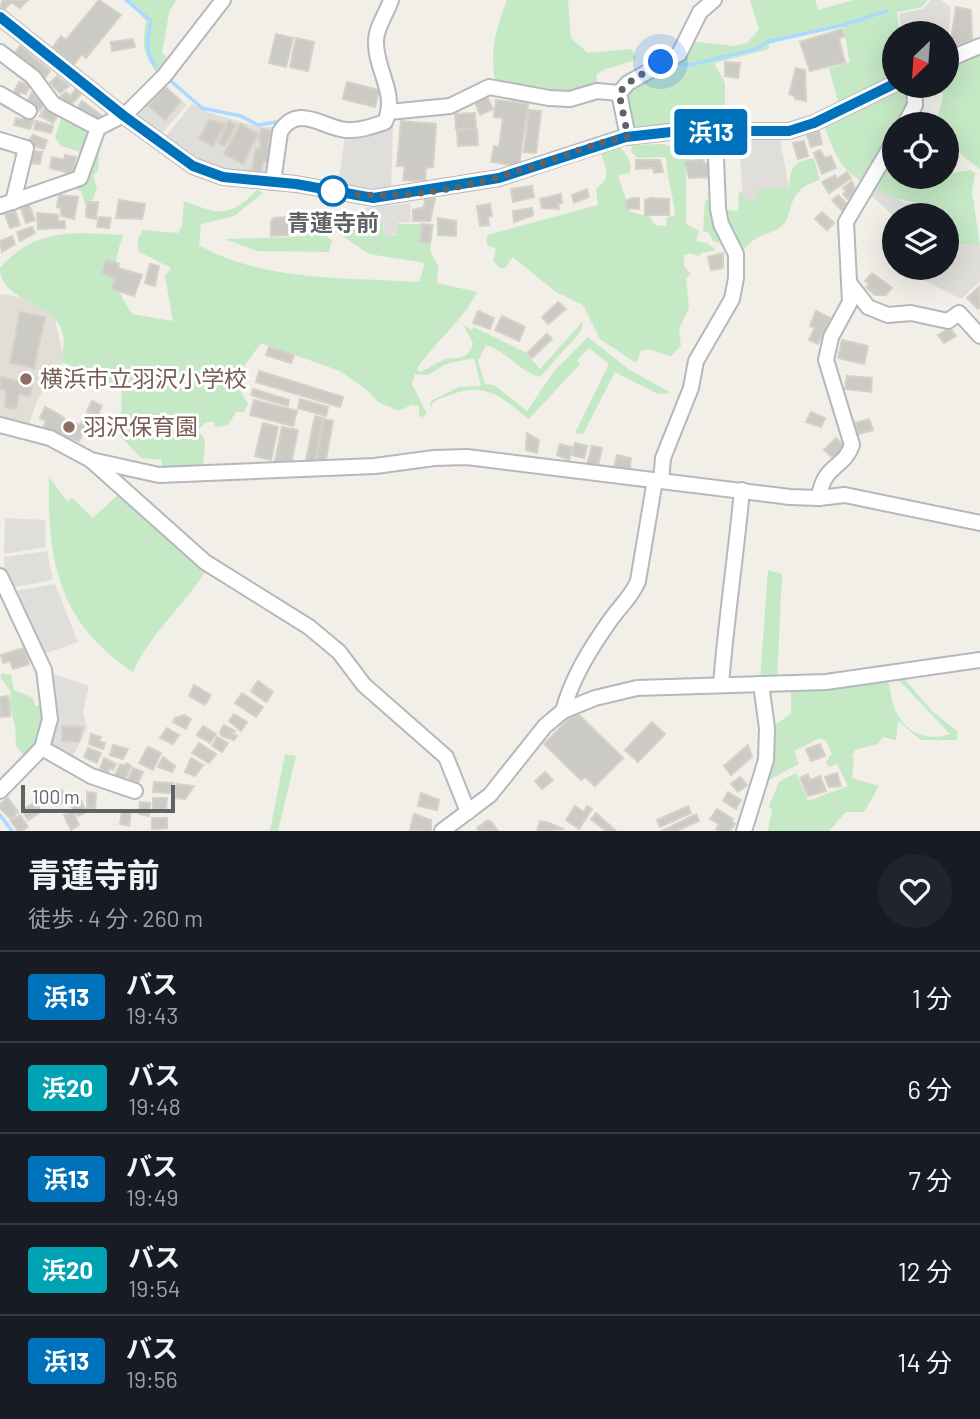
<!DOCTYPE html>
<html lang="ja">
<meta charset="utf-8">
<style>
:root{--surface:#171b24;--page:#20242c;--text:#f1f3f6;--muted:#9ea1a6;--line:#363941}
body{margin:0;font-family:Barlow,"Noto Sans JP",sans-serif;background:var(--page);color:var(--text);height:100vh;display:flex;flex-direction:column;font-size:26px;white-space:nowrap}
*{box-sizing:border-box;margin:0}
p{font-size:23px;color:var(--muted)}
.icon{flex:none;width:38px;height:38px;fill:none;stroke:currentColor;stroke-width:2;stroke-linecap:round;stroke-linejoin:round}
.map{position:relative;height:831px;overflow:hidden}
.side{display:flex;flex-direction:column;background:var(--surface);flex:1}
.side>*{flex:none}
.badge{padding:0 14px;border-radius:5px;font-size:24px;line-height:46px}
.needle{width:46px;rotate:205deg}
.controls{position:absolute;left:882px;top:21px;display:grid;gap:14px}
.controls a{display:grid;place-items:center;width:77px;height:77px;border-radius:50%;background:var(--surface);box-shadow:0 7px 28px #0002;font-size:35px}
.scale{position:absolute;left:21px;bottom:18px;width:154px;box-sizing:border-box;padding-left:7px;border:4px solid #5f6368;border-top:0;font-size:19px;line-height:24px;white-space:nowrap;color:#5f6368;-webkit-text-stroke:5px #fff;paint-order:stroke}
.you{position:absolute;width:35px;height:35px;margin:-18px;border:5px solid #fff;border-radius:50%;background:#1a73e8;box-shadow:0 0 0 10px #1a73e833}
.map>.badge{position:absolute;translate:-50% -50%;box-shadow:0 0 0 4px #fff}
.round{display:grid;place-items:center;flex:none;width:74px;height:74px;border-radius:37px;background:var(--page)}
.head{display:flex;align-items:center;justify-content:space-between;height:119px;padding:0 28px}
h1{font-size:33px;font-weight:700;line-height:52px}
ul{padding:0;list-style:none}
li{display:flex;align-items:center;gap:21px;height:91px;padding:0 28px;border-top:2px solid var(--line)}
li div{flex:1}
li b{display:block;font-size:26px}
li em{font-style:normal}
li .badge{min-width:77px;font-weight:700;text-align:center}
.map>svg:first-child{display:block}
.industrial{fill:#e0deda}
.education{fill:#e1ded6}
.green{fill:#c5e8c5}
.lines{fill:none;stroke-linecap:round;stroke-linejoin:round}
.stream{stroke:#aadaff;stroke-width:3.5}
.building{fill:#cccac5;stroke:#d6d1c6;stroke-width:2}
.minor-casing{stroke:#b5b8bc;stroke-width:18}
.minor{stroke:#fff;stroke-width:14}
.line-casing{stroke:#fff;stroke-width:16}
.line{stroke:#0072bc;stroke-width:10}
.walk{stroke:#5f6368;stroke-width:7;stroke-dasharray:0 12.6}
.stop-dot{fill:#fff;stroke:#0072bc;stroke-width:3.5}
.education-dot{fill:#8d6e63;stroke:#fff;stroke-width:2.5}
.labels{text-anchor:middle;stroke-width:6;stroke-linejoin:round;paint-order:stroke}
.stop-label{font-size:23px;font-weight:bold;fill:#5f6368;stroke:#fff}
.education-label{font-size:23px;fill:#785e54;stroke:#fff;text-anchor:start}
</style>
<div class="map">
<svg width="980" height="831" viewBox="0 0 980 831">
<rect width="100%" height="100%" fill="#f1efe8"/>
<g class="industrial">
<polygon points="931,0 941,0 951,8 947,52 947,33 902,33 899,14 923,9"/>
<polygon points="165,85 187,105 160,135 137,117"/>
<polygon points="192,104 207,112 259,127 280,127 272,177 231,172 198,162 165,137"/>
<polygon points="393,126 391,190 338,184 345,137 362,138"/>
<polygon points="780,139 789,188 757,189 756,199 743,199 739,141"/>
<polygon points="871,185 905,203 923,203 930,215 894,215 894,231 888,224 894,216 867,192"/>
<polygon points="410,203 411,222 398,223 396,235 385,234 383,223 362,227 349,218 365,208"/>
<polygon points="947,238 955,247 973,243 980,246 980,281 961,299 910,273 914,268 947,268"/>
<polygon points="5,518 45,520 46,547 4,554"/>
<polygon points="47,551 53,580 10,588 5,574 4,557"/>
<polygon points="55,584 78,642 46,653 10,592"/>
<polygon points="53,674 89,686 83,711 87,728 71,760 50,748 57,716"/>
</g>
<polygon class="education" points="0,294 51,302 64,360 38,399 28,426 0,417"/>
<g class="green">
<path d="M126 0H176L169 13 162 53 171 61 160 76C143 57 142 45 146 21Z"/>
<path d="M507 0H568L571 38 588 53 632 49 636 58C623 68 608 64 596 75L599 89 584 95 498 93C488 59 494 33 507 0Z"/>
<polygon points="750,0 815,0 818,10 854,0 928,0 922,7 897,12 899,33 894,33 894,79 839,105 829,68 850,62 843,26 769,44 769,49 714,63 725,83 725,127 631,131 622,93 688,41 734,46 747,43 759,29"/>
<path d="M980 52V169C964 157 947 146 947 124H940L937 119 943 96 941 86H947V66Z"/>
<path d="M905 86H915L912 124H894V177H947V174L970 170 975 173 972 192 980 246 973 243 955 246 947 238V215H930L923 203C896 202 864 187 844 167 836 158 828 136 823 123Z"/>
<polygon points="63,113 100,132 98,170 93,176 97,188 93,199 85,204 81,191 72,188 83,159 78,151 61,146 55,137"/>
<path d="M663 144 689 152 691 165 686 171V224L699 231 696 241 707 243 716 250 702 253 699 256 690 253 684 256V266L691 274 686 278 689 308 679 329 681 346 671 356 647 349 641 351 636 363 600 339 583 305 556 292 513 257 505 268H500L493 261 496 249 487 245V235L598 205 596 189C613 177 605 166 600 151L618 145C626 153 632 161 630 173L618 175 630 212 650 217 655 225 666 226 667 217 675 216C674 196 666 177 666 157L638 158 631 152 632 145Z"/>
<path d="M814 158 820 180C783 190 795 216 782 226 767 237 761 231 744 249L722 238 718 243 713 241 708 232 703 231 705 201 708 200 715 211 726 214V210L738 211 739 192 743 193V199H756L757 189 789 188C791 166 793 162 814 158Z"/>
<path d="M257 190 263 193 234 216 201 224 199 245C263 282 347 277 419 282L425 263 369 254 321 222 318 231 332 240 329 252 257 251 225 239 296 237 299 232H306L314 223 313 212 346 217 362 229 371 228 378 222 383 223 384 234 396 236 398 224H434L430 250 438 266 437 283 477 292C463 321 435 341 417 369L420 372C428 369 434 364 441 361 455 355 468 363 473 343L463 324 471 330 474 327 525 352 540 369 583 321 581 331 540 377C522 373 508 352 486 345L478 361 485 384 494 385 527 411 555 370 588 337 628 369 671 393 658 394 615 372 583 434 575 433 609 364 589 348 577 360 580 364 529 419C499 396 487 381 447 396 439 399 433 400 430 408L431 401 459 387 481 386 474 358 446 364 428 375 415 374 412 384 427 414 423 416 424 420 419 415V406L411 405 399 411 378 402 367 390 340 371 261 343 234 380 248 404 244 412H236L228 425 216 427 213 422H206L198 430 205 440 203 472H161L162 460 141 458 120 436 122 388 62 362C62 354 65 342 63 334 55 299 0 303 0 268 34 228 74 232 123 235 111 271 111 281 132 314L173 321 165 276 171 268 138 251V238L143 230 178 233 182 226 184 201C219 214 228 219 257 190Z"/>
<path d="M49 477 67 501 72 498 93 518 121 492 207 569C184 606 151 632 133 672 59 623 47 561 49 477Z"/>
<polygon points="768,570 782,574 777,681 760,681"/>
<path d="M2 673 11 675 14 690 33 698 35 706H44L48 718 31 755 25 756 15 745C18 738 14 713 8 707L11 692 0 677Z"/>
<path d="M902 676 931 710 957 731V740H921L898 721 896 740 883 737 878 744 855 750 852 757 854 761 852 778 879 786 864 812H846L829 831H768L772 809 769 806 779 782 796 773 808 801 848 786 837 764 829 767 826 762 832 754 826 741 820 738 794 751 799 764 769 780 766 779 770 728 791 714V687L887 679C891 689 891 702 895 710 906 733 926 742 950 734L896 677Z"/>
<polygon points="285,754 296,756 278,831 270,831"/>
</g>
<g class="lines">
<g class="stream">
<path d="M126 0 151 21C148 38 144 52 156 66"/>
<polyline points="673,64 690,65 756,49 767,42 843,25 887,11"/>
<polyline points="172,82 202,108 241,116 258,125 283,121"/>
<polyline points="0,815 12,831"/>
</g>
</g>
<g class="building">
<polygon points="3,0 28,0 20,8 11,2 4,10 0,7"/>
<polygon points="99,0 121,15 86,58 82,54 74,64 53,47 61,36 66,40"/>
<polygon points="956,7 971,10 972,40 950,48"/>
<polygon points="842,29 844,36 839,39 845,62 810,71 800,42"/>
<polygon points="276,34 293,38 286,67 269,63"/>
<polygon points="296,38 314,42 308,71 290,67"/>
<polygon points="133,39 135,47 112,51 111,42"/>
<polygon points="20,46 50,71 44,79 14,54"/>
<polygon points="725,62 740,63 738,78 725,76"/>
<polygon points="796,68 805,70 806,101 795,99 795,96 789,94"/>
<polygon points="57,76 69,86 60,93 50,83"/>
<polygon points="19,82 30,86 26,94 21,92 17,99 12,96"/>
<polygon points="347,82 379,90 375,107 343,99"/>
<polygon points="165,87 181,101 165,120 149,106"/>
<polygon points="76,89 81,94 70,106 60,97 66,92 70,96"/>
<polygon points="32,92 44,104 40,111 27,103"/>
<polygon points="487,97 493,109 480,115 475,102"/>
<polygon points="496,100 528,104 519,166 491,162 494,146 499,147 503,118 494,117"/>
<polygon points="82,101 101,115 94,124 76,110"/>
<polygon points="45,108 58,115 53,123 40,116"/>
<polygon points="529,110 541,111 536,153 524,152"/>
<polygon points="475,113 476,129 456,129 455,114"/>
<polygon points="25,116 34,120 30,129 14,125 16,118 22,120"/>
<polygon points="209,120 225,124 213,146 199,139"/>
<polygon points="36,121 53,126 51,133 34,129"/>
<polygon points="229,121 236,125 224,146 218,143"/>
<polygon points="401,121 436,124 433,167 426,168 425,181 403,180 405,166 397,166"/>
<polygon points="240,124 258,134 243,164 224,154"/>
<polygon points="261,129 271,131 268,148 273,151 271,170 267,162 263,161 261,172 252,170 256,148 260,149 261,143 259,142"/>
<polygon points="477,129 478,145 458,146 457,130"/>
<polygon points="819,131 822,144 811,147 807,135"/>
<polygon points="33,135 47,140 44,149 26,144"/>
<polygon points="804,141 808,156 798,159 793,143"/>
<polygon points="820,150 825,158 831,156 836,168 822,174 814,153"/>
<polygon points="32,151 42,152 40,164 31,163"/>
<polygon points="65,155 76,157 73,174 50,168 52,157 64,160"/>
<polygon points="699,157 703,157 704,164 708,163 711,177 689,178 685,162 699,160"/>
<polygon points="636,160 660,160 663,172 654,173 653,168 636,169"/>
<polygon points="847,172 851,178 829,193 822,182 835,175 837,179"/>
<polygon points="852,181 856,193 847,199 843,194 846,191 843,188"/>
<polygon points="532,186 534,197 513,202 511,189"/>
<polygon points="587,189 589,197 574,203 572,195"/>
<polygon points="561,194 562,203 558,203 559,209 542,208 540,199"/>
<polygon points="59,195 78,197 74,219 61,216 61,208 57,207"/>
<polygon points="838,195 849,206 842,211 832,200"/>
<polygon points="633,198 639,198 639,209 626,208 627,200"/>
<polygon points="651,198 669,199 669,215 645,215 645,200"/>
<polygon points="425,199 435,199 430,221 413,221 413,210 424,207"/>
<polygon points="119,200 145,204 142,219 116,218"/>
<polygon points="87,202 98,202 96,219 86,217"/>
<polygon points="490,204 492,216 488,217 489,225 480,226 477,206"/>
<polygon points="29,205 35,220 26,223 21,208"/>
<polygon points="532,208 533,215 514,222 513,211"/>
<polygon points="15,211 20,225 10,228 5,214"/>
<polygon points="822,212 834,223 827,230 815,219"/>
<polygon points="37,213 58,215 58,221 65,221 65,228 38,229"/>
<polygon points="99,217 111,218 109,228 97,227"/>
<polygon points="288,217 292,220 293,235 271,236 271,221 274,218"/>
<polygon points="438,218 456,221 456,236 438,235"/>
<polygon points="422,224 432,225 430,243 420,242"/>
<polygon points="32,227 35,233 20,241 17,232"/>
<polygon points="12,236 15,244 2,252 0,241"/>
<polygon points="723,253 723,268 711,270 708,257"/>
<polygon points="106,260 119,264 118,268 142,275 134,296 112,289 115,278 102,273"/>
<polygon points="150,264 159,266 155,286 145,283"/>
<polygon points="872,273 892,288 886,295 875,295 866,287 869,284 865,281"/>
<polygon points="979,287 980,307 978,309 967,298"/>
<polygon points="558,302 566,309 548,324 542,317"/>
<polygon points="478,311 494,318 490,329 473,323"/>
<polygon points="816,311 830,318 818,344 809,340 815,328 810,326"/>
<polygon points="20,312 45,317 34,368 10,363"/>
<polygon points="502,316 525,327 519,341 495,330"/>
<polygon points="950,328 956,336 944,343 938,335"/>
<polygon points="547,334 552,339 532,358 527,353"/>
<polygon points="842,340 868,346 864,364 838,358"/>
<polygon points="269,347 294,355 291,363 266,355"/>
<polygon points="68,367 86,378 82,387 65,375"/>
<polygon points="259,371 343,397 340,407 256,382"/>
<polygon points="847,376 872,378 871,392 845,389"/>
<polygon points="0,377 32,384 30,396 19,394 16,409 5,407 6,390 0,389"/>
<polygon points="253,389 289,400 288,406 251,395"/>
<polygon points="300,399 328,407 326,416 298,408"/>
<polygon points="254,400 297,411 293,426 250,415"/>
<polygon points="92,401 102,406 97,416 87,411"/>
<polygon points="45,407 60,415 72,425 73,422 79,425 88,413 97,417 88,436 83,434 79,441 55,432 53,436 43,428 46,421 40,418"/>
<polygon points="811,412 825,418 821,427 806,422"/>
<polygon points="315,416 323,418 315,462 306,460"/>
<polygon points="324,419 333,421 325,464 316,462"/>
<polygon points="869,419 873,430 859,434 855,423"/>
<polygon points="263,423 278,427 271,460 255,456"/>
<polygon points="282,427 298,430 291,464 275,461"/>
<polygon points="527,433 539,440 537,453 526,450"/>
<polygon points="836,438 844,446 833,458 824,450"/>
<polygon points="575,443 587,446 584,458 572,455"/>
<polygon points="560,444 572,447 569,460 557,455"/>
<polygon points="592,446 602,448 598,466 587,464"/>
<polygon points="617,455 631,458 630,469 614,467"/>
<polygon points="24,648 29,664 13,669 10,661 3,663 1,655"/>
<polygon points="258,681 273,692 266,702 251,691"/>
<polygon points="194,685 211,695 205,705 189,696"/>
<polygon points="242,693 263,707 256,717 235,703"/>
<polygon points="8,696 10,716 0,717 0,697"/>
<polygon points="576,712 623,758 595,786 585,777 581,780 544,744"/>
<polygon points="234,714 247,722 241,731 229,721"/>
<polygon points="184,715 191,719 186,729 173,722 175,718"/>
<polygon points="652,722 665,734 638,762 625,750"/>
<polygon points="224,725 235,731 232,734 237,736 234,740 222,736 220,732"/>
<polygon points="62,726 83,727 79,742 62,741"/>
<polygon points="203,726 216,734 210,743 197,735"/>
<polygon points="167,728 179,735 173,744 160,738"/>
<polygon points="91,734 101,737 99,741 105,743 103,749 89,744"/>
<polygon points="217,737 228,743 222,752 212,746"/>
<polygon points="199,743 216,754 209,763 192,753"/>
<polygon points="820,744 825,756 811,761 806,749"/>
<polygon points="113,745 128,749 123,759 110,755"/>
<polygon points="748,745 752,757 731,775 724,766"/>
<polygon points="148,747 161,753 153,770 139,763"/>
<polygon points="88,748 101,753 97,763 84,757"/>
<polygon points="163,757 175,766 172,772 158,767"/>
<polygon points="104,758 116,764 113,770 110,768 108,772 100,769"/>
<polygon points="191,758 203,765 195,776 185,772"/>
<polygon points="126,763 131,766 125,780 115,776 120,764 125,766"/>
<polygon points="133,768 143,772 137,785 128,780"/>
<polygon points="545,772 553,780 542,789 535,781"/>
<polygon points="837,773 841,786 829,787 825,777"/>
<polygon points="808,774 810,780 820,776 826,791 808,796 800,778"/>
<polygon points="740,777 747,785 738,792 731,784"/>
<polygon points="154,782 173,783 171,793 153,792"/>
<polygon points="176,784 194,786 185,799 175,798"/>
<polygon points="62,790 66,800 56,806 50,795"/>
<polygon points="87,792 96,793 95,808 87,808"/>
<polygon points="728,792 741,800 736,809 723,801"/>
<polygon points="421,793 439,800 437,810 418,806"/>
<polygon points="8,798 18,812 11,819 0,808 0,804"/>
<polygon points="80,798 86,812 78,816 69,803"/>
<polygon points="153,798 167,798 166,810 153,809"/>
<polygon points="36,802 41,812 28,820 22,810"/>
<polygon points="140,802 150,803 149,816 139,814"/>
<polygon points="575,806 584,812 587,806 592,809 579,829 566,820"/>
<polygon points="688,806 691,813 660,827 657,820"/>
<polygon points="717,809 733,819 732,822 735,824 730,831 720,831 716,829 719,824 710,819"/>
<polygon points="122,810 131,811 129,826 120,824"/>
<polygon points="73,812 79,825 71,830 64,815"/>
<polygon points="596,813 616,831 606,831 591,819"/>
<polygon points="414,814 431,820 431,831 410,830"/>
<polygon points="696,814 699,821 676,831 662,831"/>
<polygon points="20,815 28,827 22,831 18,831 11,821"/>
<polygon points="152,818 167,818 167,828 152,829"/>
<polygon points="488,820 492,823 498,831 479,831 477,828"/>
<polygon points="540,821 549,823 564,829 537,831"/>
</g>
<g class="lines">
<g class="minor-casing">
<g id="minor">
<polyline points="0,17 124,116 193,166 223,177 296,184 373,198 499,178 624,137 680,131 789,131 814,123 894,84"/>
<polyline points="0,52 33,77 53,104 98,128"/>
<polyline points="947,60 980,46"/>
<polyline points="0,94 29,111"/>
<polyline points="389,112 450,106 489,87 549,98 570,99 597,91 619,93"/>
<polyline points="124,116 165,75 223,0"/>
<polyline points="905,124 915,105 914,86"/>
<polyline points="628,137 619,93 628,83 679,54 700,12 714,0"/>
<polyline points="0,140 26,148 13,202"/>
<path d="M273 182 280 132C298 103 323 128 346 130 360 131 373 126 385 122 398 93 375 70 376 41 376 27 387 13 391 0"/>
<polyline points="0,206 80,178 98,128 123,115"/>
<polyline points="851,285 868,307 888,315 911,313 948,321 959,313 980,336"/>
<polyline points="0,425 50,438 91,460 159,475 375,466 434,458 467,457 790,497 819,498 845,495 980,523"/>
<polyline points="92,461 205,562 309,627 339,652 364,685 446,757 468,812"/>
<polyline points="661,481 663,458 691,388 696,361 732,299 736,278 736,254 721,224 718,209 715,132"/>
<path d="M819 498C823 464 844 469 852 445L826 360 831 337 850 302 846 222 894 141"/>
<polyline points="0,576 44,670 50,719 42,748 0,791"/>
<path d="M721 685C726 620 736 556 742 490"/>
<path d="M563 711C572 678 590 649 609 622 619 607 631 598 638 581L655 480"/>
<polyline points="42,748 91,776 135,791"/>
<polyline points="442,831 490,795 545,726 563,711 595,698 637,688 826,682 980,660"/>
<polyline points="744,831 766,760 767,728 761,684"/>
</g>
</g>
<use href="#minor" class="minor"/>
</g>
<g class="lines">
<g class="line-casing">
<polyline id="line" points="0,17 124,116 193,166 223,177 296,184 373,198 499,178 626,137 680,131 789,131 814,123 894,84"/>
</g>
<use href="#line" class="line"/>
<path class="walk" d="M333 191C401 204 475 186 540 164 568 155 599 141 628 137L619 93 628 83 661 62"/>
</g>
<circle class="stop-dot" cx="333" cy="191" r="14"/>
<g class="education-dot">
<circle cx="26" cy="379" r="7"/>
<circle cx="69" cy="427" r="7"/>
</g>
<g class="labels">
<g class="stop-label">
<text x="333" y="231">青蓮寺前</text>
</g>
<g class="education-label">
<text x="40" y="387">横浜市立羽沢小学校</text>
<text x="83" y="435">羽沢保育園</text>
</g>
</g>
</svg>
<div class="controls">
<a><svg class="needle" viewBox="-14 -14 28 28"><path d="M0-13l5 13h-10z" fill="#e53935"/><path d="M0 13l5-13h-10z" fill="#9ea1a6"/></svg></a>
<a><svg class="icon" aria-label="locate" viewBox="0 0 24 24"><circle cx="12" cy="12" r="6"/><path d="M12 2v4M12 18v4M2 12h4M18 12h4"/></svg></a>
<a><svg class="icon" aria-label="layers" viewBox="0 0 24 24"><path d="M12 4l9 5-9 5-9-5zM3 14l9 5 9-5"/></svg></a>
</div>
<div class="scale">100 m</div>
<div class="you" style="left:661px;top:62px"></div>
<b class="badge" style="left:711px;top:132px;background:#0072bc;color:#fff">浜13</b>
</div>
<section class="side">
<div class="head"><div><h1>青蓮寺前</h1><p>徒歩 · 4 分 · 260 m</p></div><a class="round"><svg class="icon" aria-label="heart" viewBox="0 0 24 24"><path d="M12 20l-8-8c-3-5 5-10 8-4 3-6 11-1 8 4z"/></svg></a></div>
<ul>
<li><span class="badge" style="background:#0072bc;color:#fff">浜13</span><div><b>バス</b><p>19:43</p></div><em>1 分</em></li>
<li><span class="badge" style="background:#00a3b4;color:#fff">浜20</span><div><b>バス</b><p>19:48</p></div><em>6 分</em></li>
<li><span class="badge" style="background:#0072bc;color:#fff">浜13</span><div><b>バス</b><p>19:49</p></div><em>7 分</em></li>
<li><span class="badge" style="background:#00a3b4;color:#fff">浜20</span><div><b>バス</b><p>19:54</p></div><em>12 分</em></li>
<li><span class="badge" style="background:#0072bc;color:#fff">浜13</span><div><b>バス</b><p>19:56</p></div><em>14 分</em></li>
</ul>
</section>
